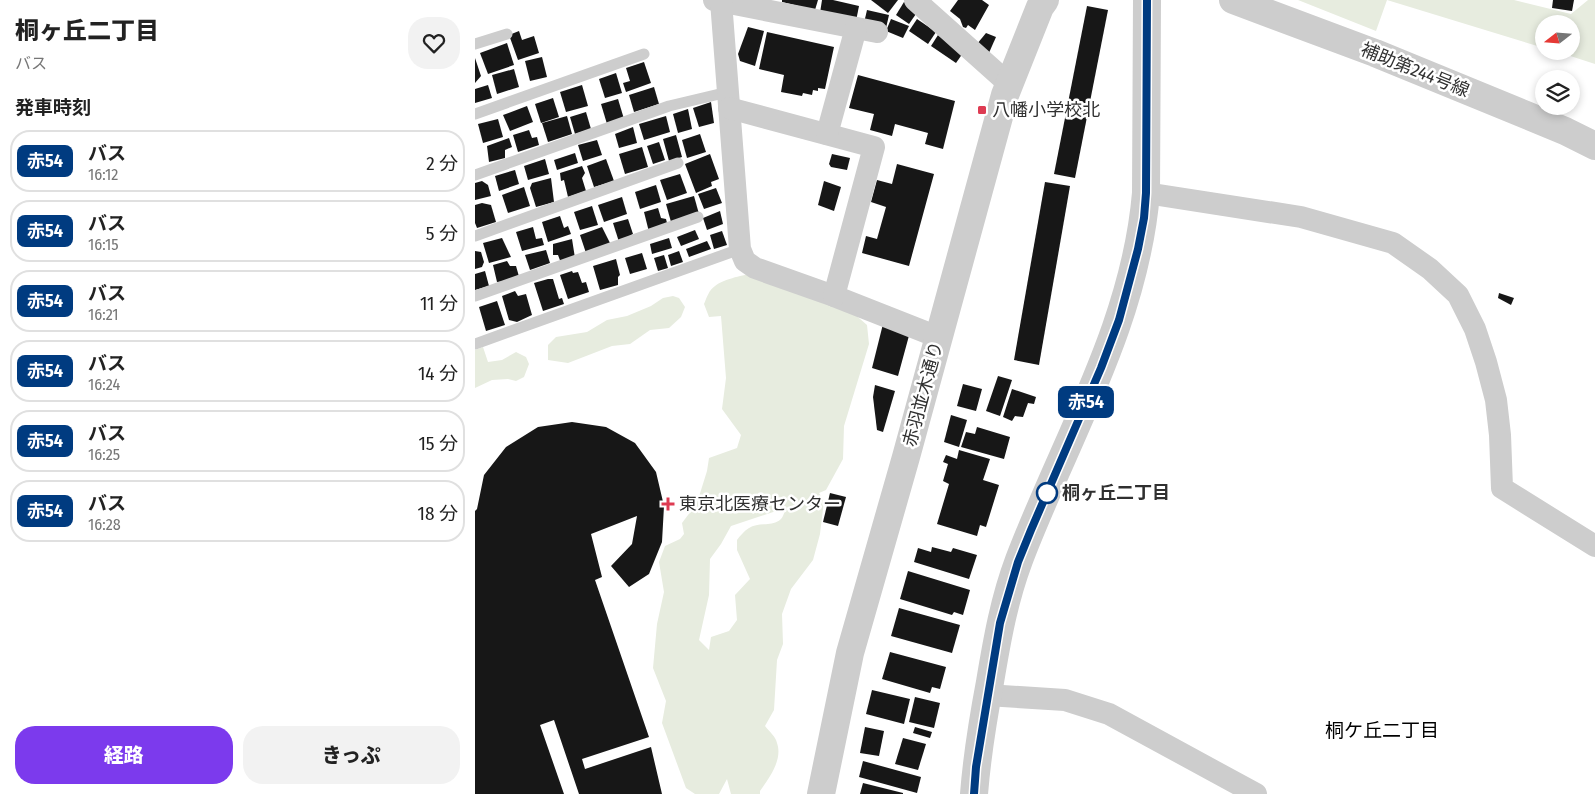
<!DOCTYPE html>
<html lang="ja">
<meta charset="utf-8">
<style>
:root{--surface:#fff;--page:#f2f2f2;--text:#222;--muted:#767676;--line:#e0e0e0;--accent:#7c3aed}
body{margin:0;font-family:"Fira Sans Condensed","Noto Sans JP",sans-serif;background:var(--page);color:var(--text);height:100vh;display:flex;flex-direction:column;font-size:19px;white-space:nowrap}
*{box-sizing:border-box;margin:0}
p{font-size:16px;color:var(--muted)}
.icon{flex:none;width:28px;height:28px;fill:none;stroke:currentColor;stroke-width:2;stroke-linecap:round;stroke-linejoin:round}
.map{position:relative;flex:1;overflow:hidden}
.details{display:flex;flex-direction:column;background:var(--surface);width:475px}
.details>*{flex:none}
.badge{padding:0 10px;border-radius:8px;font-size:18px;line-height:32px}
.needle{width:32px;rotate:253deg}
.buttons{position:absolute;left:1060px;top:15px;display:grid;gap:10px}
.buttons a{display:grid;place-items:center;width:45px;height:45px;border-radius:50%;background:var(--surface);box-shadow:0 2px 8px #0003;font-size:25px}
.map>.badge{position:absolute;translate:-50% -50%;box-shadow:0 0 0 2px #fff}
h2{padding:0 15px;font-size:19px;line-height:45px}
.round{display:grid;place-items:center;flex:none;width:52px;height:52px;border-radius:20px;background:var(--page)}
.summary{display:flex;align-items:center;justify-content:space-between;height:85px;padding:0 15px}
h1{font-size:24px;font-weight:800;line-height:38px}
.action{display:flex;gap:10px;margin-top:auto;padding:10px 15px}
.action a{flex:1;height:58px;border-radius:20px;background:var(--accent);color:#fff;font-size:20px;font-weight:800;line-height:58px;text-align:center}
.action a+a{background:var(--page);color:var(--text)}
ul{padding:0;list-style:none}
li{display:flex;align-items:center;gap:15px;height:62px;margin:0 10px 8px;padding:0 5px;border:2px solid var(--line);border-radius:20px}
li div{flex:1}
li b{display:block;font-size:19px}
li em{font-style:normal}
li .badge{min-width:55px;font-weight:700;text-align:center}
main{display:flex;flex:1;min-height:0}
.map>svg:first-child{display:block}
.green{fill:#e7ecdf;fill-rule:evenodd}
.building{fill:#171717}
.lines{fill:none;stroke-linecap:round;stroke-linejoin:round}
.service{stroke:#cdcdcd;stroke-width:11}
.minor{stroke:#cdcdcd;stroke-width:22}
.tertiary{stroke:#cdcdcd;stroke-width:28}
.line-casing{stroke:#fff;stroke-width:11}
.line{stroke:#003b80;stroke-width:8}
.poi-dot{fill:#de3b52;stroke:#fff;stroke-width:2}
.stop-dot{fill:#fff;stroke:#003b80;stroke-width:2.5}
.labels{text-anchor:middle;stroke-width:5;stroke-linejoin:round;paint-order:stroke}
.street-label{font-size:18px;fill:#303030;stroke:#fff}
.poi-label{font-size:18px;fill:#303030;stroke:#fff;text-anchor:start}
.stop-label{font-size:18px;font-weight:bold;fill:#303030;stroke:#fff;text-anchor:start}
.neighbourhood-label{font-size:19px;fill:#000;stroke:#fff}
</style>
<main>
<section class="details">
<div class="summary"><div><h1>桐ヶ丘二丁目</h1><p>バス</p></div><a class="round"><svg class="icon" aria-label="heart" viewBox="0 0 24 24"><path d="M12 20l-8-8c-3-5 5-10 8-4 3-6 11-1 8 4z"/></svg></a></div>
<h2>発車時刻</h2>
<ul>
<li><span class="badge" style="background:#003b80;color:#fff">赤54</span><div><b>バス</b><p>16:12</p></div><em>2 分</em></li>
<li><span class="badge" style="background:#003b80;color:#fff">赤54</span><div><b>バス</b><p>16:15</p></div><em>5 分</em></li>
<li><span class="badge" style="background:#003b80;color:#fff">赤54</span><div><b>バス</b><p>16:21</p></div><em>11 分</em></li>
<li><span class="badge" style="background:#003b80;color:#fff">赤54</span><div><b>バス</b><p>16:24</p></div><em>14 分</em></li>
<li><span class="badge" style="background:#003b80;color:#fff">赤54</span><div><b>バス</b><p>16:25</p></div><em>15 分</em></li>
<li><span class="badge" style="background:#003b80;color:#fff">赤54</span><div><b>バス</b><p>16:28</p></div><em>18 分</em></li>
</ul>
<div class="action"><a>経路</a><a>きっぷ</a></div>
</section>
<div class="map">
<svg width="1120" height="794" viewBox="0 0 1120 794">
<rect width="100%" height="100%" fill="#fff"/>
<g class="green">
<polygon points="823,0 1039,0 1096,14 1113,0 1120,0 1120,64 1080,51 1096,51 1096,24 1069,24 1069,48 912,0 901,31"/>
<path d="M276 274 376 311 392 325 394 344 369 426 368 459 351 490 344 493 349 501 345 534 338 560 316 589 307 614 308 644 302 660 299 710 290 726C294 731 301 737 302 743 308 760 294 778 285 791V794H256L252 779 244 794H220L211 788 187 723 191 701 178 668 182 624 189 592 184 562 190 546 205 539 209 534 207 523 222 503 232 471 234 458 262 448 266 435 247 409 251 378 246 316 234 317 229 304C232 297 234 290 240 286 247 280 267 275 276 274ZM310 508C308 531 286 520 274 528 269 531 265 536 262 540V550L275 579 260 595 262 620 254 631 236 637 234 650 224 640 234 595 235 559 246 544 256 526Z"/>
<polygon points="198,296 204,298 210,307 206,317 194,328 175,330 155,344 137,346 93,363 73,360 73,345 81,337 112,332 132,320 152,316 176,306 188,298"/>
<polygon points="8,347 13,362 27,360 41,352 51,357 54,364 49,377 41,381 33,379 17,380 0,388 0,350"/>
</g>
<g class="building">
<polygon points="307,0 343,0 340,10 307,2"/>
<polygon points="347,0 358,0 384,6 381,21 345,13"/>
<polygon points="396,0 423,0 413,13"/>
<polygon points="483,0 507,0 514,5 500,30 493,25 491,28 488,27 485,19 475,11"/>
<polygon points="1078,0 1099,0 1097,11 1077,8"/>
<polygon points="429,2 443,11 434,24 421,15"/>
<polygon points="612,6 633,10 600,178 579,174"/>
<polygon points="392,10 414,15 411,28 389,23"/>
<polygon points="416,19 434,26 428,38 411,31"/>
<polygon points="442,19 461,32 453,44 434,31"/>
<polygon points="273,27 289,31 280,66 265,61 263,54"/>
<polygon points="44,31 47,40 59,36 64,53 43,60 34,35"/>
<polygon points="292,32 359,47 350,89 343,88 343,91 338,90 337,95 328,93 327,96 306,92 309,75 284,69"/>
<polygon points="511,33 521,37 513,55 502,44"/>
<polygon points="463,35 488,53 481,63 456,46"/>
<polygon points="32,43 39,65 13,74 5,53"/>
<polygon points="67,57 72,77 55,81 50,61"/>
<polygon points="0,58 6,76 0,83"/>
<polygon points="169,62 176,83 151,92 148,83 155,81 151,68"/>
<polygon points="39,69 44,87 22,94 17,75"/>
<polygon points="141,73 147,93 130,98 124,79"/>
<polygon points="383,75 480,101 468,149 450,144 453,133 420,124 417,136 395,130 399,114 374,108"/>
<polygon points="13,85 17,98 0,103 0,89"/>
<polygon points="107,85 113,106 91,112 85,92"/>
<polygon points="179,87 184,104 159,112 154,95"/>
<polygon points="78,98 84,117 66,123 60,104"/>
<polygon points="143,99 149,119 132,124 126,104"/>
<polygon points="236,102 239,123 224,127 218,108"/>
<polygon points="52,106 58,122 35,131 28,115"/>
<polygon points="213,109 217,129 203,133 198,114"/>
<polygon points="111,112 116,129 100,134 95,117"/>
<polygon points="92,116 97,134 73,142 67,123"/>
<polygon points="191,116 195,132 169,140 164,124"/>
<polygon points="23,119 28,137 8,143 3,124"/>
<polygon points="158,127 162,143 144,148 140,134"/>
<polygon points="54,130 57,138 62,137 64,145 43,152 38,135"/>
<polygon points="225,134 231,152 212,158 207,140"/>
<polygon points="201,135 207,157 194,161 188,139"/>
<polygon points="34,138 37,147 30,150 30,158 14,162 12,146"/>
<polygon points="122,140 127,155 108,161 103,145"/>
<polygon points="184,142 190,160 178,164 172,146"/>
<polygon points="167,147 173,167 150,174 144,154"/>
<polygon points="100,153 103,163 82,170 79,160"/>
<polygon points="235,154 244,179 236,182 237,186 221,193 210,164"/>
<polygon points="357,154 375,158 372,170 356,167 354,164"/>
<polygon points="70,159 74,174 53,180 49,166"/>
<polygon points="131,159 139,181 119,187 112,166"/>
<polygon points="422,164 459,174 434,266 387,253 391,236 402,239 411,207 396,202 402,180 417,184"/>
<polygon points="107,166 110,173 107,178 111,191 93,197 89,180 86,181 85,173"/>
<polygon points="40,170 44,184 24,191 20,176"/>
<polygon points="205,174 212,193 192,200 185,180"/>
<polygon points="76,178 79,202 61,207 55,188 57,183"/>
<polygon points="7,181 13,185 16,196 0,200 0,183"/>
<polygon points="349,181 366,187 359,211 343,205"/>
<polygon points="570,182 595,186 564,365 539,360"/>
<polygon points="181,185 186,202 165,209 160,192"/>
<polygon points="49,187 55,206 33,213 27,195"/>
<polygon points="241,188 247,203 229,209 223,194"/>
<polygon points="219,196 224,214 196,222 191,204"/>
<polygon points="147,197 152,214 129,222 123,205"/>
<polygon points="7,203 16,205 21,222 2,228 0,223 0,205"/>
<polygon points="117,206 123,225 105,230 99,212"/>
<polygon points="183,208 186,218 191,219 193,227 174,232 169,212"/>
<polygon points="245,211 248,224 232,230 228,218"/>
<polygon points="85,216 89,228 93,226 96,234 73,242 67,222"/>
<polygon points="153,219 158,234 144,242 138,223"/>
<polygon points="58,227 61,239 67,238 69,245 47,251 41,232"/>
<polygon points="127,227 136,245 111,253 105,235"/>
<polygon points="220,230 224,239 206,246 202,237"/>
<polygon points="247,231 252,245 239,249 235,235"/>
<polygon points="27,238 36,257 14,263 8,243"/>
<polygon points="194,238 197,248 177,254 175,244"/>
<polygon points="97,239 100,258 86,263 83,255 78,255 78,244"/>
<polygon points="232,241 236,249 214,257 211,249"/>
<polygon points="71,250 75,263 55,270 50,255"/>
<polygon points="0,251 6,252 9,262 7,267 0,269"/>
<polygon points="204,251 208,262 196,266 193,255"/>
<polygon points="167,253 172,269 155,274 150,258"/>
<polygon points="189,255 193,268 183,271 179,258"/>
<polygon points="141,259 145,275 143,277 143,285 125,290 118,266"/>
<polygon points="32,261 35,266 41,266 45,280 22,282 18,265"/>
<polygon points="10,271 14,286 0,290 0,274"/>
<polygon points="97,271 98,273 103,272 107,283 111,282 114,292 93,299 85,275"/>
<polygon points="73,279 78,279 84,299 87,298 89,304 68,311 59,283"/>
<polygon points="40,291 43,296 51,294 57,315 42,322 34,320 27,296"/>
<polygon points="1024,293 1039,298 1036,305 1023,298"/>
<polygon points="22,301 30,325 11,331 4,307"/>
<polygon points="408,324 435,332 423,376 397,368"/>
<polygon points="523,376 537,380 525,416 511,411"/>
<polygon points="488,384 507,389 501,411 482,406"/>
<polygon points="400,385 420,391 408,432 402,430 398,397"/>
<polygon points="537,389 561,397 559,404 553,403 548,417 540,416 537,421 528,417"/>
<polygon points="476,415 492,420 484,447 469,442"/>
<polygon points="97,422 131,427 160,443 181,472 189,506 187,542 174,574 154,587 136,566 157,544 162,516 116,534 127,577 120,580 174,737 107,759 110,769 176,747 187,794 104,794 79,720 65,725 89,794 0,794 0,511 2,509 9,475 31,447 63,427"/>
<polygon points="502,427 535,437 529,459 486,447 491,432 500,434"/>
<polygon points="484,450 515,459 508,480 524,485 511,527 505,525 502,536 462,524 474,484 468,481 473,464 468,462 471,455 482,459"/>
<polygon points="355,493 371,497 363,526 348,522"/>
<polygon points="457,547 476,552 478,548 502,555 494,579 439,562 443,548 456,552"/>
<polygon points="433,571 495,590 488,615 479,612 477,615 425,599"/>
<polygon points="424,608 485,625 477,653 416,636"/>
<polygon points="415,652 471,667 465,689 457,687 455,693 407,679"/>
<polygon points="397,690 435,699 429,724 391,714"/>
<polygon points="440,697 465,703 459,728 434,722"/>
<polygon points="390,727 409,731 404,756 385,753"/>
<polygon points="440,727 457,732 455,738 438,733"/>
<polygon points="428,738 451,744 443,770 420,764"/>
<polygon points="388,761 446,777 442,793 384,777"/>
<polygon points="388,783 428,793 428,794 385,794"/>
</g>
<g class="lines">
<g class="service">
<polyline points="0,44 32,34"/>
<polyline points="0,114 169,54"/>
<polyline points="0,175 194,106 253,92"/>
<polyline points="0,236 203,163"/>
<polyline points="0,296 223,217"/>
<polyline points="0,344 265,249"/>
</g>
<g class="minor">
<polyline points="239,0 402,32"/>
<polyline points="440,0 534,84"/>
<polyline points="246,1 265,249 270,261 280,268 359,296 463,337"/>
<polyline points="254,108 399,147 359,296"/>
<polyline points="352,134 381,28"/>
<polyline points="671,193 826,217 918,243 955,269 983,295 1000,329 1011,362 1021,400 1025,435 1027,488 1120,546"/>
<polyline points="512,695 590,700 634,714 781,794"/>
</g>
<g class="tertiary">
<polyline points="758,0 900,53 1090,131 1120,146"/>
<polyline points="346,794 375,653 431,457 530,95 565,7 570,0"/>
<path d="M499 794C502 756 508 719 515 682 522 640 529 600 544 560 590 439 660 325 671 193L672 0"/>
</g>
</g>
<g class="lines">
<g class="line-casing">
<polyline id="line" points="499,794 501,767 525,623 543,562 556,530 626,368 644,320 663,249 669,218 671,193 672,0"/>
</g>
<use href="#line" class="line"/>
</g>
<g class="poi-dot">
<rect x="502" y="105" width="10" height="10" rx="2.5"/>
<path d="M190.5 496.5h5v5h5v5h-5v5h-5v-5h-5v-5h5z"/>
</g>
<circle class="stop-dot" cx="572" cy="493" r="10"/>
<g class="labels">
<g class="street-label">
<text transform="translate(940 70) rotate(22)" y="6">補助第244号線</text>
<text transform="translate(448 394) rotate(-75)" y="6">赤羽並木通り</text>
</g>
<g class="poi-label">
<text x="517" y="116">八幡小学校北</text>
<text x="204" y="510">東京北医療センター</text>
</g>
<g class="stop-label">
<text x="587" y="499">桐ヶ丘二丁目</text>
</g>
<g class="neighbourhood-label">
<text x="907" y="737">桐ケ丘二丁目</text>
</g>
</g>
</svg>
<div class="buttons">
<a><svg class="needle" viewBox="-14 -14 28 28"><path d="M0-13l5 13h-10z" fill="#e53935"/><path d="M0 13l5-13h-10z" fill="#767676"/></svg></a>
<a><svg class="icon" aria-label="layers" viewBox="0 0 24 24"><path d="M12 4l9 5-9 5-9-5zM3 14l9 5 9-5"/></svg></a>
</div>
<b class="badge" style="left:611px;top:402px;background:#003b80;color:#fff">赤54</b>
</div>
</main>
